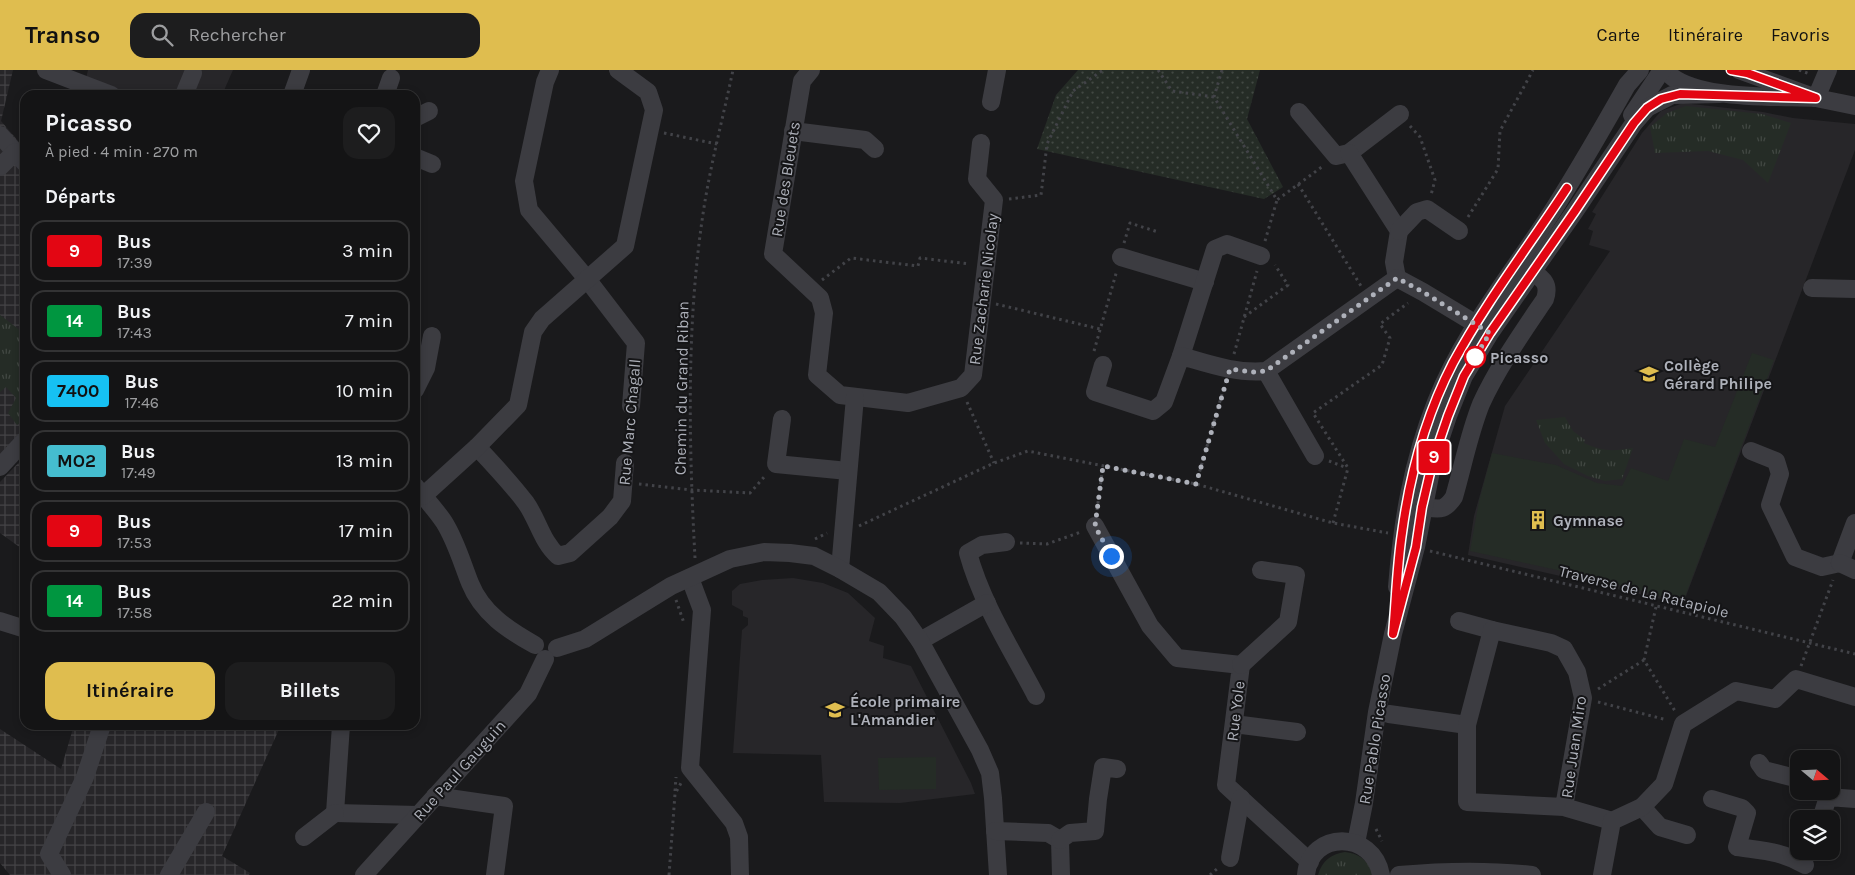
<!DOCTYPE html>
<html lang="fr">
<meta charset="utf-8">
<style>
:root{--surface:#141415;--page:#1d1d1e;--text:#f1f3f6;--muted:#9d9ea0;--line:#333334;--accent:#dfbd4f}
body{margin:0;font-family:Karla,sans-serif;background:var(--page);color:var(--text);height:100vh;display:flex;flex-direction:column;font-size:19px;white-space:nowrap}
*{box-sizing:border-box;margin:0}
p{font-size:16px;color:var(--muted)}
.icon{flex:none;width:28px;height:28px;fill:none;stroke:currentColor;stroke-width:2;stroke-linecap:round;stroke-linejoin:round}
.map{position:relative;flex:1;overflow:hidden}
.panel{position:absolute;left:20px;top:20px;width:400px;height:640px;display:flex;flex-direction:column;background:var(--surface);border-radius:15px;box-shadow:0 2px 8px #0003,0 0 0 1px var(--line)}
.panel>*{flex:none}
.badge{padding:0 10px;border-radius:4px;font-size:18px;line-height:32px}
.needle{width:32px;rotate:109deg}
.controls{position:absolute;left:1790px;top:680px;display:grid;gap:10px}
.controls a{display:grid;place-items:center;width:50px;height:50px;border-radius:10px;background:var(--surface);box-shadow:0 2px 8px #0003,0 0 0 1px var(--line);font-size:25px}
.you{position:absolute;width:25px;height:25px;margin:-12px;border:4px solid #fff;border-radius:50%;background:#1a73e8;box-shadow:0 0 0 8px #1a73e833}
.map>.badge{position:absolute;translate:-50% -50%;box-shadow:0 0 0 2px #fff}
h2{padding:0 25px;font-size:19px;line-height:45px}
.round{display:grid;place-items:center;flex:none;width:52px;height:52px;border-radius:15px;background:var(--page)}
.summary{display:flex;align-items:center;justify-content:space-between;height:85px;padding:0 25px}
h1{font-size:24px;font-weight:700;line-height:38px}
.button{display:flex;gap:10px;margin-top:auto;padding:10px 25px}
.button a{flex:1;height:58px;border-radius:15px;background:var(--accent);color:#111;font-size:20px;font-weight:700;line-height:58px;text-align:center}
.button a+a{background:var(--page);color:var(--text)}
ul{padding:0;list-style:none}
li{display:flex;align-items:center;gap:15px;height:62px;margin:0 10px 8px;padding:0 15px;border:2px solid var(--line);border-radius:15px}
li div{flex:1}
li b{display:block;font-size:19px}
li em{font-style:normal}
li .badge{min-width:55px;font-weight:700;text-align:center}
header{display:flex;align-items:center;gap:30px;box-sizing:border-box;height:70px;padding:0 25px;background:var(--accent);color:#111}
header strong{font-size:24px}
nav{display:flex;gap:28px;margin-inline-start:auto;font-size:18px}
.search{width:350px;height:45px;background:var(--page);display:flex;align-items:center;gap:12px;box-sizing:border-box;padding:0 18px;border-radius:15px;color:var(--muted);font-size:19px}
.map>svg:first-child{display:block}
.built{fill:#272629}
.industrial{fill:url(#industrial-grid)}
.grass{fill:url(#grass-tufts)}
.park{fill:url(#park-dots)}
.garden{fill:#252c26}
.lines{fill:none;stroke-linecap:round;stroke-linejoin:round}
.path{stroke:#424348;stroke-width:3;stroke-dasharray:2.5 4;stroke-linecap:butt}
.minor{stroke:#3c3c41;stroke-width:18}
.line-casing{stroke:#fff;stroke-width:11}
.line{stroke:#e30613;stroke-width:8}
.walk{stroke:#aeb1ba;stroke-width:5;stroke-dasharray:0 9}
.stop-dot{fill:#fff;stroke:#e30613;stroke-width:2.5}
.labels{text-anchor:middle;stroke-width:4;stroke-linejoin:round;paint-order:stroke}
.street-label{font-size:16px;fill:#aeb1ba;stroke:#151517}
.stop-label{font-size:16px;font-weight:bold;fill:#aeb1ba;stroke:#151517;text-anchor:start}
.poi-label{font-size:16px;font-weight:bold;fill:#aeb1ba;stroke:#151517;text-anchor:start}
</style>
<header>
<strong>Transo</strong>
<div class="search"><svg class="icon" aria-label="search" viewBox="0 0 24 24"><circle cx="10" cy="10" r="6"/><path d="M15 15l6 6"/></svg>Rechercher</div>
<nav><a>Carte</a><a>Itinéraire</a><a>Favoris</a></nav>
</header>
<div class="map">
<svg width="1855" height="805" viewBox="0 0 1855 805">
<defs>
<pattern id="industrial-grid" width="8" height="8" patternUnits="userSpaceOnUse" patternTransform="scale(1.25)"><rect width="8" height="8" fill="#272629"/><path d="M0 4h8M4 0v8" fill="none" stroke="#444346"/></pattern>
<pattern id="grass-tufts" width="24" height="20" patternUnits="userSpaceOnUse" patternTransform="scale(1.25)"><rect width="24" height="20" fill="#252c26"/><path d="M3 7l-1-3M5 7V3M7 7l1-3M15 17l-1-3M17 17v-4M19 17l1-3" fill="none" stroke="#424843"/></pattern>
<pattern id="park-dots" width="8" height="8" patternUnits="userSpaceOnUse" patternTransform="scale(1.25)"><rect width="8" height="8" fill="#252c26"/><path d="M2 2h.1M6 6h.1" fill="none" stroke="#424843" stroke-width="1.8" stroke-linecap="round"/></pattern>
</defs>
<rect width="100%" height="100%" fill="#1a1a1c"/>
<g class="built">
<polygon points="88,0 233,0 222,25 207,20 205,25 133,25 86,8"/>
<polygon points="1683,33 1763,42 1793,48 1855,54 1855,80 1683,534 1468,485 1474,446 1505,336 1610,181 1589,175 1593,161 1588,159 1596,144 1592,142 1642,63 1661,41"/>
<polygon points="793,508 823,513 848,523 875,548 869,571 884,576 883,588 911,596 971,713 975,724 900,733 824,732 821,685 733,683 742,560 748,555 748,548 743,546 743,541 732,535 732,521 740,514 762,510"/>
</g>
<g class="industrial">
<polygon points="0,0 13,0 1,51 25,79 25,361 0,388"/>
<polygon points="25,386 25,481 0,463 0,412"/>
<polygon points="74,655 281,655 222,786 250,803 249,805 10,805 0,793 0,659 61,699"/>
</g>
<g class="grass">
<polygon points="1686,36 1762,44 1791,53 1768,113 1743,90 1708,81 1655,83 1650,57 1667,43"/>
<polygon points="0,245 25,264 25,348 17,355 8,343 16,328 6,317 0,322"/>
<path d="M1565 347 1573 361 1585 370 1584 373C1603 382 1614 381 1633 378L1622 409 1605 411 1588 406 1564 394 1545 373 1536 350Z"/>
<path d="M1345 782C1361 784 1368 791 1373 805H1318C1322 791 1331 784 1345 782Z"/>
</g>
<polygon class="park" points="1078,0 1260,0 1247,49 1283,117 1264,129 1037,79 1056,25"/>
<g class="garden">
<polygon points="1752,283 1774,290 1683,532 1593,508 1470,481 1479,431 1492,383 1556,395 1597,413 1622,416 1631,398 1668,411 1684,369 1715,377"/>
<polygon points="936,687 936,719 879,720 878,688"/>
</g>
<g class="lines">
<g class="path">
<polyline points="1158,0 1172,21 1214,27"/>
<polyline points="1222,0 1214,27 1277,130 1323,96"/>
<polyline points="1799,0 1810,4"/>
<polyline points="1410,56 1420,67 1435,110 1431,125"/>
<polyline points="664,63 717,74"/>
<polyline points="1298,114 1361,216"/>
<polyline points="1009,129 1041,125 1047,74 1073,21 1103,0"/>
<polyline points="1468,147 1498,99 1500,61 1533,0"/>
<polyline points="1265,171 1277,130"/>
<polyline points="1124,173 1130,153 1158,162"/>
<polyline points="822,210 851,188 918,196 920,188 970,194"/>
<polyline points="996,234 1100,259"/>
<polyline points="1244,247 1288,215 1275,195"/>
<polyline points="1094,281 1117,200"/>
<polyline points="1234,284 1257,201"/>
<polyline points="967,332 994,393"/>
<polyline points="627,378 629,352"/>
<polyline points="1329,391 1347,398"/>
<polyline points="639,414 692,420 750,423 765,406"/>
<polyline points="1196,414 1225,314"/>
<polyline points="1097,440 1103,396"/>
<polyline points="1333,453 1348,398 1313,343 1382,295 1390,268 1380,254 1408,233"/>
<polyline points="859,456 994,393 1028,381 1196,414 1333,453 1388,463"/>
<polyline points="815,469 827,463"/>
<polyline points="1020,473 1047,474 1081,462"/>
<polyline points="1430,481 1855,584"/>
<path d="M695 488C689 375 686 257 703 144 710 96 723 48 733 0"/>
<polyline points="676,530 684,553"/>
<polyline points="1656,537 1644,590 1675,641"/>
<polyline points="1801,596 1833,510"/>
<polyline points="1598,619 1644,590"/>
<polyline points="1598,632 1667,650"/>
<polyline points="675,721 676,707"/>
<polyline points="1376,759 1382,771"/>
<polyline points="669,805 675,724 681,713"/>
<polyline points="1210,805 1218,798"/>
</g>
<g class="minor">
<polyline points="46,0 111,25"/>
<polyline points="550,0 545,12 524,111 529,140 587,209 636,273 631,336"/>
<polyline points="811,0 802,11 773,184 820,228 824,243 817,305 840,325 908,333 961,318 973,305 994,130 977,109 981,73"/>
<path d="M1665 0C1689 31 1778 26 1816 28"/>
<polyline points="1739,0 1816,28 1855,36"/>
<polyline points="184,25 193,3"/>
<polyline points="292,25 301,0"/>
<polyline points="385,25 391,8"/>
<polyline points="1816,28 1828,0"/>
<polyline points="991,32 997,0"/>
<polyline points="1299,42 1336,86 1349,83 1400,44"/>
<polyline points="1632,45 1662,0"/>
<polyline points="415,48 429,41"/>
<polyline points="793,61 865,70 875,79"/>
<polyline points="0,65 25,93"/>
<polyline points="1349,83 1399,161 1394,192 1397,208 1423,222 1486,260"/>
<polyline points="415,87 432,94"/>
<polyline points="0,97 15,82"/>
<polyline points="1399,161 1417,142 1427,139 1459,161"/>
<polyline points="1121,187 1205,212"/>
<polyline points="1812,218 1855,219"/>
<polyline points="1181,286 1215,179 1227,174 1261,186"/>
<path d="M1103 295 1095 322 1153 341 1164 332 1181 286C1209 294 1237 304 1266 301L1397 208"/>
<polyline points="1266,301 1315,386"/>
<polyline points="415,320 426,298 432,266"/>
<polyline points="782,349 776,394 848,401"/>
<path d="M477 377C494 395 511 413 526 433 538 450 542 472 558 486L570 483 610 447 622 431 625 393"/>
<polyline points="1751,381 1776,391 1780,404 1770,435 1795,487 1822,497 1840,493"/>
<polyline points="0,397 25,370"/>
<path d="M415 416C425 428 436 440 444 452 456 471 462 493 470 513 482 543 508 560 535 575"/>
<polyline points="423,426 477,377 518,335 533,262 542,249 625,176 654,40 648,22 618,0"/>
<path d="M1422 437C1439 439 1444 442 1454 427 1463 396 1469 364 1481 334 1498 297 1522 263 1545 229 1550 214 1543 209 1532 201"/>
<polyline points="1095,456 1150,556 1177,588 1241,595 1226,715 1310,792"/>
<path d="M1006 472 982 475 968 483C982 534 1012 580 1036 626"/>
<polyline points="1840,493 1855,453"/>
<polyline points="1840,493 1855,500"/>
<polyline points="840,499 855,327"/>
<polyline points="690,508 702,540 690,698 734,753 739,767 740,805"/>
<path d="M1397 517C1402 453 1412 392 1436 332 1462 266 1507 210 1546 151 1575 107 1601 61 1627 15L1640 0"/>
<polyline points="0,551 22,558"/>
<polyline points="1459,551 1492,560"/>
<polyline points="920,571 987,533"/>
<polyline points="557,578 585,569 671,516 730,489 764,482 790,483 814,486 840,499 879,522 903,547 920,571 980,680 990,703 993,728 998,805"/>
<polyline points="1241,595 1288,552 1296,505 1261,500"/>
<polyline points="1389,644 1467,655"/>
<polyline points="1234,654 1297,662"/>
<polyline points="341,655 335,743 418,745"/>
<polyline points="1759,693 1764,700 1799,709"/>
<polyline points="435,726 504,736 495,805"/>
<path d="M1712 729 1742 738 1747 743 1737 777C1764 781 1781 781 1805 795"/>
<polyline points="1564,737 1583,628 1577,602 1564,579 1551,573 1492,560 1467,655 1467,732 1564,737 1612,751"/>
<polyline points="1642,737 1660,757 1687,765"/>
<polyline points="1821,749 1828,727 1855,729"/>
<polyline points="995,761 1048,763 1060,770 1061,805"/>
<polyline points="304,767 335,743"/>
<polyline points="1060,770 1070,763 1095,761 1098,729 1103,697 1117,699"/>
<polyline points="1356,773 1364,733 1377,642 1393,564 1416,477 1433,391 1448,346 1464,306 1490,263 1575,141 1634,53 1647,38 1672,25 1720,24"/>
<polyline points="1230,788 1241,728"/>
<polyline points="62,805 49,784 85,707 102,655"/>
<polyline points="169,805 206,742"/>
<polyline points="364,805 528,624 545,589"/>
<path d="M1306 805C1310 760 1373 760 1381 805"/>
<path d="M1399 805C1443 801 1488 800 1532 805"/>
<polyline points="1602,805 1612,751 1642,737 1664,714 1683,654 1736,621 1775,629 1796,609 1855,627"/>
</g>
</g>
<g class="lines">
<g class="line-casing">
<path id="line" d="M1567 118C1529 176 1486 232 1453 293 1426 345 1410 404 1402 463 1397 496 1396 531 1393 564L1416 477 1422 437 1433 390 1448 346 1464 306 1490 263 1575 141 1634 53 1647 38 1661 29 1680 24 1816 28 1747 3 1731 0"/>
</g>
<use href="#line" class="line"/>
<polyline class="walk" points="1111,486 1095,456 1103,396 1196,414 1230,299 1252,302 1266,301 1397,208 1423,222 1490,263 1475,287"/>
</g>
<defs>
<g id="school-bare" transform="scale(1.5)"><path d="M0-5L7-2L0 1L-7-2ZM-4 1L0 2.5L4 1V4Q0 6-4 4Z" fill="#dfbd4f" stroke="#151517" stroke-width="2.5" paint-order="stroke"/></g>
<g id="building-bare" transform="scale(1.5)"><path d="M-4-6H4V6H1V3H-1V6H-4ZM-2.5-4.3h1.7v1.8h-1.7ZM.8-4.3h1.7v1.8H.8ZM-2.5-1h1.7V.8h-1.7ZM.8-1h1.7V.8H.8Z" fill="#dfbd4f" stroke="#151517" stroke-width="2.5" paint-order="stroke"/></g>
</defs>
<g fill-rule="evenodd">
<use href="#school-bare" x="1649" y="304"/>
<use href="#building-bare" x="1538" y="450"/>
<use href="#school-bare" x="835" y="640"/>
</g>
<circle class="stop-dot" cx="1475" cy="287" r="10"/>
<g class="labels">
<g class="street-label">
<text transform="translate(785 109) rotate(-81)" y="6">Rue des Bleuets</text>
<text transform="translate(983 219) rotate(-83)" y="6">Rue Zacharie Nicolay</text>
<text transform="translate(681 318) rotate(-89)" y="6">Chemin du Grand Riban</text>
<text transform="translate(629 352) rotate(-85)" y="6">Rue Marc Chagall</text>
<text transform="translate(1644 521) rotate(14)" y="6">Traverse de La Ratapiole</text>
<text transform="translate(1235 641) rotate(-83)" y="6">Rue Yole</text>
<text transform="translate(1374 669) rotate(-81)" y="6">Rue Pablo Picasso</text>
<text transform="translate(1573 677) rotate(-82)" y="6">Rue Juan Miro</text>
<text transform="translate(459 700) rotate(-48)" y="6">Rue Paul Gauguin</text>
</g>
<g class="stop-label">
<text x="1490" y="293">Picasso</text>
</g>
<g class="poi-label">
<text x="1664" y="301">Collège<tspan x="1664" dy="18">Gérard Philipe</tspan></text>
<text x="1553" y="456">Gymnase</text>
<text x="850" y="637">École primaire<tspan x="850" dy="18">L'Amandier</tspan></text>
</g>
</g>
</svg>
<div class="controls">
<a><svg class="needle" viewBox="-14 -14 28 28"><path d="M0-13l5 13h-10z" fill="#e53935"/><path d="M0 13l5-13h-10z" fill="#9d9ea0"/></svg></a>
<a><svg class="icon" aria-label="layers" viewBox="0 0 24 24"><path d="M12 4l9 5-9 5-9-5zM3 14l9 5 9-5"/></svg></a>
</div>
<div class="you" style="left:1111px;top:486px"></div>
<b class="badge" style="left:1434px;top:387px;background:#e30613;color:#fff">9</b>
<section class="panel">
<div class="summary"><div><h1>Picasso</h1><p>À pied · 4 min · 270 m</p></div><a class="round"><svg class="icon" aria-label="heart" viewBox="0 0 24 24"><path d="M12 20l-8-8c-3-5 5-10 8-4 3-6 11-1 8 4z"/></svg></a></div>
<h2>Départs</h2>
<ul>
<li><span class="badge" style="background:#e30613;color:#fff">9</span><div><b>Bus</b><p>17:39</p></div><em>3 min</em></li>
<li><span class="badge" style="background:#009640;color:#fff">14</span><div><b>Bus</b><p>17:43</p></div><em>7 min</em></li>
<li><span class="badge" style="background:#16c1f3;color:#111">7400</span><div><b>Bus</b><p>17:46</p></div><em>10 min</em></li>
<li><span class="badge" style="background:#45bdcf;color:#111">MO2</span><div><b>Bus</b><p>17:49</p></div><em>13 min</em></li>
<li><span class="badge" style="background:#e30613;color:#fff">9</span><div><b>Bus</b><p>17:53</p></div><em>17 min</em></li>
<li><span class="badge" style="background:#009640;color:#fff">14</span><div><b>Bus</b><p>17:58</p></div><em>22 min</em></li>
</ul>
<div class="button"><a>Itinéraire</a><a>Billets</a></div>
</section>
</div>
